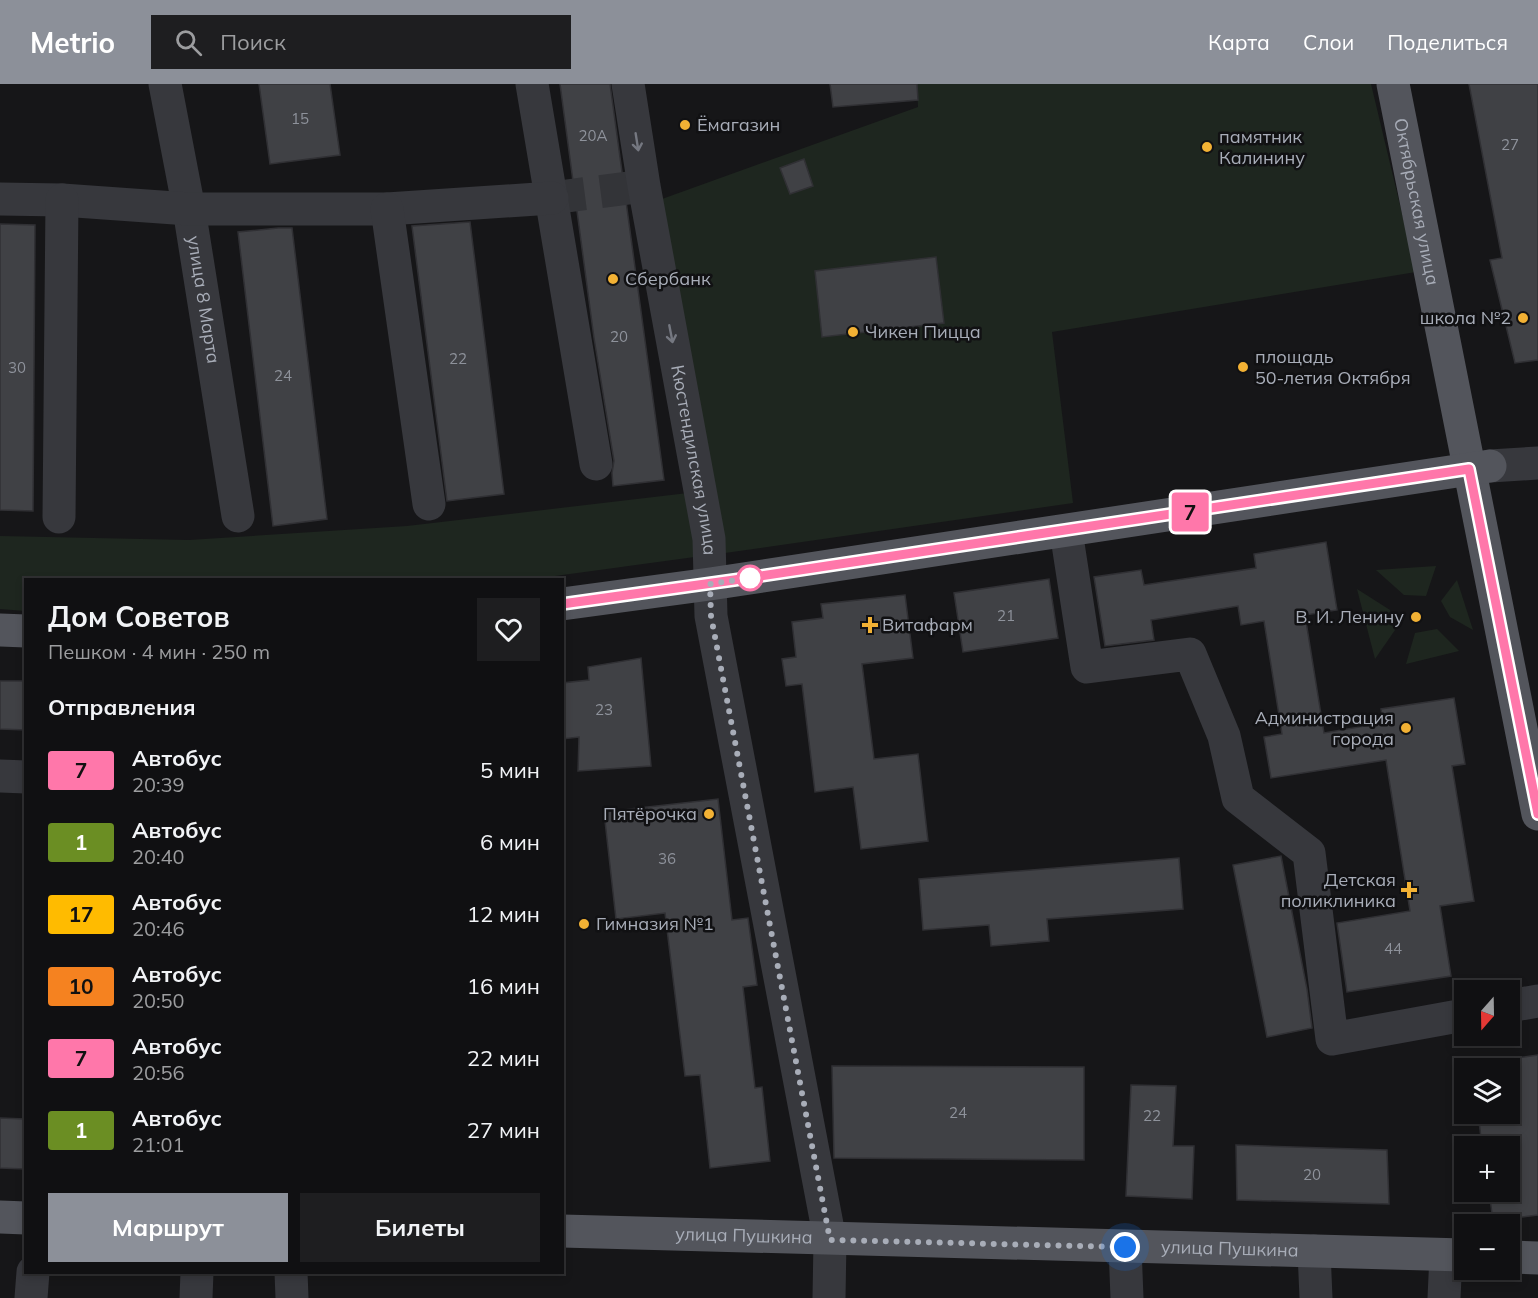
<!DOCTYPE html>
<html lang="ru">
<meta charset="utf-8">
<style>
:root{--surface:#101012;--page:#1e1e20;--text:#f1f3f6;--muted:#9c9d9f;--line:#303032;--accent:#8c9099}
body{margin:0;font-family:Mulish,sans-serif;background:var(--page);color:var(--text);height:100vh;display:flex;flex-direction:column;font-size:22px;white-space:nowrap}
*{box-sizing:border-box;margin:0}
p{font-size:20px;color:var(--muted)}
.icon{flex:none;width:33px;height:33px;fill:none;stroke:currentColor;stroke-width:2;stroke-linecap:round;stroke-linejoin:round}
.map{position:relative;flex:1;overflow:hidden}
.sheet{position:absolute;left:24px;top:494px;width:540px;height:696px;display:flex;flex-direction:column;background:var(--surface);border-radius:0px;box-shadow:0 3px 9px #0003,0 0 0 2px var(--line)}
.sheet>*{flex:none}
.badge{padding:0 12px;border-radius:4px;font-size:21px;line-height:39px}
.needle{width:39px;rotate:200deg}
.tools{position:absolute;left:1454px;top:896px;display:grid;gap:12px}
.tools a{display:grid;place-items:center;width:66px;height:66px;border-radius:0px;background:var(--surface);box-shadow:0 3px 9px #0003,0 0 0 2px var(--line);font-size:30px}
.you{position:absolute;width:30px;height:30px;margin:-15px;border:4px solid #fff;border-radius:50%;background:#1a73e8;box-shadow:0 0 0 9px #1a73e833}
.map>.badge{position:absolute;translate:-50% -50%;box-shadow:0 0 0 3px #fff}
h2{padding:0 24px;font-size:22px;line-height:54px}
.round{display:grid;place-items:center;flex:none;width:63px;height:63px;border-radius:0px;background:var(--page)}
.overview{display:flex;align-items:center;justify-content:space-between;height:102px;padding:0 24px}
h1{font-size:28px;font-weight:700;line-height:45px}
.button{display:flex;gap:12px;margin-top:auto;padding:12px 24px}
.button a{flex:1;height:69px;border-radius:0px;background:var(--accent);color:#fff;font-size:24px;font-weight:700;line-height:69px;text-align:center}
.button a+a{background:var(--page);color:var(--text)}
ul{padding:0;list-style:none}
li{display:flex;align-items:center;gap:18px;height:72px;padding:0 24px}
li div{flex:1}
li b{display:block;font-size:22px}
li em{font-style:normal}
li .badge{min-width:66px;font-weight:700;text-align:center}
header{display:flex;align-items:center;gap:36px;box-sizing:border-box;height:84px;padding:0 30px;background:var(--accent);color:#fff}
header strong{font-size:28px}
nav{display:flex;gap:33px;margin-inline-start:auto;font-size:21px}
.search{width:420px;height:54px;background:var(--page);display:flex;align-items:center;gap:15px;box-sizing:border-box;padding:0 21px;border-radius:0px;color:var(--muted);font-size:22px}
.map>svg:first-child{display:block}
.green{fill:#1e261f}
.building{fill:#404145;stroke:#303034;stroke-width:1.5}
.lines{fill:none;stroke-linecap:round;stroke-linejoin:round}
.minor-tunnel{stroke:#333438;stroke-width:33;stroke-dasharray:33 16;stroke-linecap:butt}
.minor{stroke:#37383d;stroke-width:33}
.major{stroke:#53555c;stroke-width:33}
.oneway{stroke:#757881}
.line-casing{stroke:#fff;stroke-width:14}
.line{stroke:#f7a;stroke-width:9}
.walk{stroke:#a8adb8;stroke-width:6;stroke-dasharray:0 10.8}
.poi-dot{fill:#f2b134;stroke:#111113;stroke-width:2}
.stop-dot{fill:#fff;stroke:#f7a;stroke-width:3}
.labels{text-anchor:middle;stroke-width:5;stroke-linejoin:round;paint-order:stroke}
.number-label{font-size:15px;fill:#8e929b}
.poi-label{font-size:18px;fill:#a8adb8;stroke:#111113;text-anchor:start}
.street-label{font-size:18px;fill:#a8adb8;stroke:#111113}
</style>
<header>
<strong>Metrio</strong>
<div class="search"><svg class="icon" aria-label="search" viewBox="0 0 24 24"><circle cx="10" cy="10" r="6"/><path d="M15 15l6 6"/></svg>Поиск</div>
<nav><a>Карта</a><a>Слои</a><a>Поделиться</a></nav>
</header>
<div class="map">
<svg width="1538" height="1214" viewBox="0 0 1538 1214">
<rect width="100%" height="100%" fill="#161618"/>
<g class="green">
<polygon points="917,0 1371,0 1416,188 1052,248 1073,419 725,469 662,115 918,23"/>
<polygon points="688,409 702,472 533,495 26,495 25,527 0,525 0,452 189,456 407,442"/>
<polygon points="1436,482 1426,512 1404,511 1376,486"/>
<polygon points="1457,496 1473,546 1450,533 1441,517"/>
<polygon points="1357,505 1390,526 1395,546 1375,575"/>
<polygon points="1437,545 1459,567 1406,580 1415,549"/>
</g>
<g class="building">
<polygon points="259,0 330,0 340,71 270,80"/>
<polygon points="560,0 610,0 664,396 613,402 612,389 614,377 594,254"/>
<polygon points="830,0 917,0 918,16 833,23"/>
<polygon points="1469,0 1538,0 1538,276 1515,279 1490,176 1502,174"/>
<polygon points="804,75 813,102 790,110 780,84"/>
<polygon points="470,138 504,410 447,417 412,142"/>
<polygon points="0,140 35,141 33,427 0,426"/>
<polygon points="278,144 292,144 327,435 273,442 238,148"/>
<polygon points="936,173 944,239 822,253 815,187"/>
<polygon points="1326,458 1337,526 1305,531 1324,649 1383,639 1381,625 1454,614 1465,680 1452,682 1474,817 1440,822 1451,892 1347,908 1337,839 1410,827 1386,676 1271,694 1264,653 1282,650 1264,537 1241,541 1238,522 1151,536 1154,556 1105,562 1094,493 1141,486 1144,501 1256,484 1254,470"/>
<polygon points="1049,495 1058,554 963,568 954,509"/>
<polygon points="905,511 913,574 862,580 874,675 918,670 928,757 861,765 853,703 815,708 802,600 786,602 782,575 796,573 792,538 823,534 821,520"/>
<polygon points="641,574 651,682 578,687 579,653 562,655 562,599 589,596 588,583"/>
<polygon points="0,597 26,597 26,646 0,645"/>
<polygon points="718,715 732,836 748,834 757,901 743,903 755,1004 762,1003 770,1077 710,1084 700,991 685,992 665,829 616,835 604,728"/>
<polygon points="1281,772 1307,905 1312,944 1267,953 1233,781"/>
<polygon points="1179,774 1183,825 1047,835 1049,857 991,862 989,841 923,846 919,795"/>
<polygon points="1538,971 1538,1131 1493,1137 1489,1107 1509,1107 1509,1062 1482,1062 1478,1029 1509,1029 1509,975"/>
<polygon points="832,982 1084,983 1084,1076 834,1074"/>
<polygon points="1131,1001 1176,1002 1173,1062 1194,1062 1192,1115 1126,1112"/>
<polygon points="0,1034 25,1035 25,1085 0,1084"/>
<polygon points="1236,1061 1387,1066 1389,1120 1237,1116"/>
</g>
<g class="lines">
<polyline class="minor-tunnel" points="552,114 644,102"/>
<g class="minor">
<path id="s1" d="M165 0 189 125 238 432"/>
<polyline points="532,0 596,380"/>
<path id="s2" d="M628 0 644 102 709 455 711 532 830 1156 829 1214"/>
<polyline points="0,115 62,116 189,125 387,125 552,114"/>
<polyline points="387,125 429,420"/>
<polyline points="1490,382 1538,379"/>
<polyline points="59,433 62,116"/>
<polyline points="1066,447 1087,583 1190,570 1224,652 1238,714 1309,769 1332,955 1464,931"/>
<polyline points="0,692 26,693"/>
<polyline points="1509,922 1538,917"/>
<polyline points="1125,1163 1127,1214"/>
<polyline points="1314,1167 1316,1214"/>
<polyline points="291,1188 292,1214"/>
<polyline points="31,1214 33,1188"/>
<polyline points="196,1214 197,1188"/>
<polyline points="1444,1214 1446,1171"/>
</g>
<g class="major">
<path id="s3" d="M1393 0 1538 730"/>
<polyline points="562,520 710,500 1490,382"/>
<polyline points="0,546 26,547"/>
<polyline points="0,1133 26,1134"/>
<path id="s4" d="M562 1147 1464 1171"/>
<polyline points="1509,1173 1538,1174"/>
</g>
</g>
<defs><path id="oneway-shaft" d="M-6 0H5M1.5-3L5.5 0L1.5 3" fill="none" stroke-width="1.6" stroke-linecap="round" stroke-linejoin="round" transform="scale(1.5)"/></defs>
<g class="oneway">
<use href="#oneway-shaft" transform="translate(637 58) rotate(81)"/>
<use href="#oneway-shaft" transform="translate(671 250) rotate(79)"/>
</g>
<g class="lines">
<g class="line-casing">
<polyline id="line" points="562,520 734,496 1469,385 1538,730"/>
</g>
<use href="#line" class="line"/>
<polyline class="walk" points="750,494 757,493 710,500 711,532 830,1156 1125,1163"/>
</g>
<g class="poi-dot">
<circle cx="685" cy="41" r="6"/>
<circle cx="1207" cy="63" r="6"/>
<circle cx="613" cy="195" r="6"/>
<circle cx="1523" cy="234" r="6"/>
<circle cx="853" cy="248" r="6"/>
<circle cx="1243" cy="283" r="6"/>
<circle cx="1416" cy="533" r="6"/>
<path d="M867 532h6v6h6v6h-6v6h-6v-6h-6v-6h6z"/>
<circle cx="1406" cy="644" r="6"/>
<circle cx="709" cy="730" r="6"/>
<path d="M1406 797h6v6h6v6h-6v6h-6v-6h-6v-6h6z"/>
<circle cx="584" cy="840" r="6"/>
</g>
<circle class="stop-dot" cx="750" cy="494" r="12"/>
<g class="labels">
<g class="number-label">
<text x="300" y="40">15</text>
<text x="593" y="57">20А</text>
<text x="1510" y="66">27</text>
<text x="619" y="258">20</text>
<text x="458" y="280">22</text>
<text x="17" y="289">30</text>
<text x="283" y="297">24</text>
<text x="1006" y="537">21</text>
<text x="604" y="631">23</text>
<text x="667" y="780">36</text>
<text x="1393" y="870">44</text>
<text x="958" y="1034">24</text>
<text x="1152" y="1037">22</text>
<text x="1312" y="1096">20</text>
</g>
<g class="poi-label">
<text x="697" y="47">Ёмагазин</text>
<text x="1219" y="59">памятник<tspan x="1219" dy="21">Калинину</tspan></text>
<text x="625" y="201">Сбербанк</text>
<text x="1511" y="240" text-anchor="end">школа №2</text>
<text x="865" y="254">Чикен Пицца</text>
<text x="1255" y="279">площадь<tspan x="1255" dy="21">50-летия Октября</tspan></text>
<text x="1404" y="539" text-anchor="end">В. И. Ленину</text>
<text x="882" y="547">Витафарм</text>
<text x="1394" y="640" text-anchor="end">Администрация<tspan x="1394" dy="21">города</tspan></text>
<text x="697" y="736" text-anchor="end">Пятёрочка</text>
<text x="1396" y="802" text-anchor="end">Детская<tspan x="1396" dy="21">поликлиника</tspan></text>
<text x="596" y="846">Гимназия №1</text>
</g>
<g class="street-label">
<text dy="6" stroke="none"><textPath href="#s3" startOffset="120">Октябрьская улица</textPath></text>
<text dy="6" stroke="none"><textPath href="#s1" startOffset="219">улица 8 Марта</textPath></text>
<text dy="6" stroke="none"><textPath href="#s2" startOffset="382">Кюстендилская улица</textPath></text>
<text dy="6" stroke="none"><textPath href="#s4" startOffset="182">улица Пушкина</textPath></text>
<text dy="6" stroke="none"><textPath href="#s4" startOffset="668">улица Пушкина</textPath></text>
</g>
</g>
</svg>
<div class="tools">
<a><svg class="needle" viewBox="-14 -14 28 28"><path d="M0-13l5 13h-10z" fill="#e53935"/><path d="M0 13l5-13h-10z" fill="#9c9d9f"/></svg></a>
<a><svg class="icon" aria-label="layers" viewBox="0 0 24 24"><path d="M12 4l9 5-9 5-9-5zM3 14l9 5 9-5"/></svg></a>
<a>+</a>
<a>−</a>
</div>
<div class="you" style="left:1125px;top:1163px"></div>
<b class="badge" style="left:1190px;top:428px;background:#f7a;color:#111">7</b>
<section class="sheet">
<div class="overview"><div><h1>Дом Советов</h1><p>Пешком · 4 мин · 250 m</p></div><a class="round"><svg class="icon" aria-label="heart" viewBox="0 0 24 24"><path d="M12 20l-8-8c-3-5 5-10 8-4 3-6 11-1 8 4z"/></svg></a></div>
<h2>Отправления</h2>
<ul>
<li><span class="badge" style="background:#f7a;color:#111">7</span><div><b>Автобус</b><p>20:39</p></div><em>5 мин</em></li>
<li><span class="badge" style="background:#6b8e23;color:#fff">1</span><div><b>Автобус</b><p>20:40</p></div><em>6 мин</em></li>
<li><span class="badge" style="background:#fb0;color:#111">17</span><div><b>Автобус</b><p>20:46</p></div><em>12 мин</em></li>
<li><span class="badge" style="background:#f58220;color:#111">10</span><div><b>Автобус</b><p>20:50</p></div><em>16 мин</em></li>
<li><span class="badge" style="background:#f7a;color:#111">7</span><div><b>Автобус</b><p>20:56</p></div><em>22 мин</em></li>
<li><span class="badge" style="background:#6b8e23;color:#fff">1</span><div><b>Автобус</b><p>21:01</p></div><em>27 мин</em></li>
</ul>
<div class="button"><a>Маршрут</a><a>Билеты</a></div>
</section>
</div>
